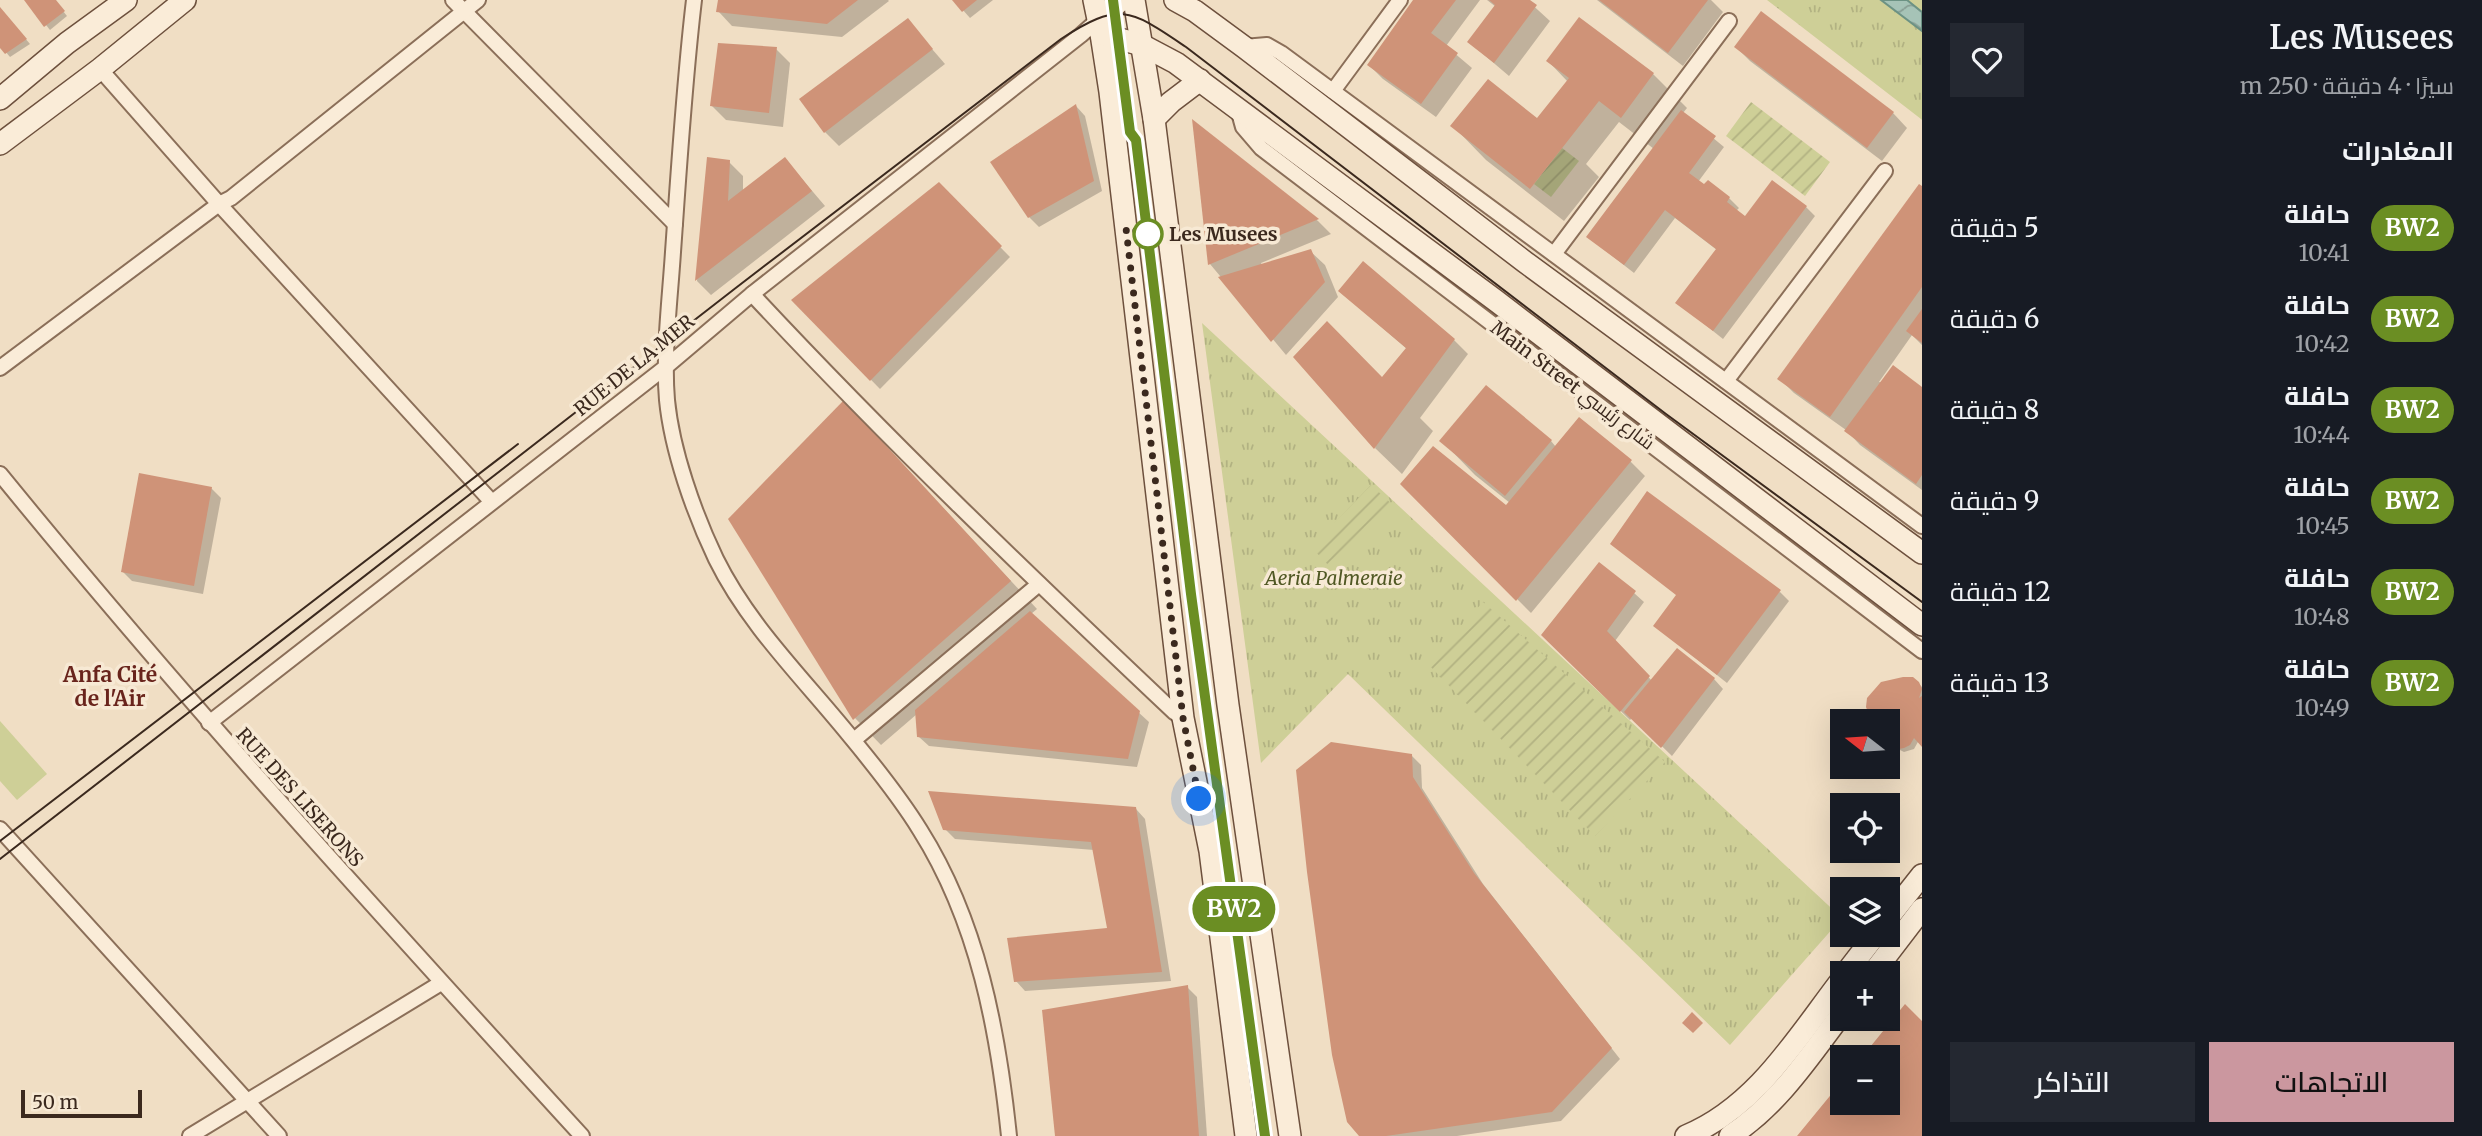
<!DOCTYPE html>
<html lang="ar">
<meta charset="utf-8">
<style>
:root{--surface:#171b24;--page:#242831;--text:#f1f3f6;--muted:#9ea1a6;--accent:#cb979f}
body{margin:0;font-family:Merriweather,Cairo,serif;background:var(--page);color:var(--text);direction:rtl;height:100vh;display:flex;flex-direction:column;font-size:26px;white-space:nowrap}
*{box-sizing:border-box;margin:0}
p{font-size:23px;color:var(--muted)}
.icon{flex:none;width:38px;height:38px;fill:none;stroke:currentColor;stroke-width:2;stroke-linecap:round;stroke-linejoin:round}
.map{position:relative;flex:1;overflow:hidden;direction:ltr}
.sheet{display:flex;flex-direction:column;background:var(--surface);width:560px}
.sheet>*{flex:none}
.badge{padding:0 14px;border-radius:23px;font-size:24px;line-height:46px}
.needle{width:46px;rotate:287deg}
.tools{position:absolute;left:1830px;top:709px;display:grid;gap:14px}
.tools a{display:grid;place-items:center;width:70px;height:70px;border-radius:0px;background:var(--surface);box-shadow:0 7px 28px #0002;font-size:35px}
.scale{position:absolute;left:21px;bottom:18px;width:121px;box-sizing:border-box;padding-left:7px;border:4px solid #3b291e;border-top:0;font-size:19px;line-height:24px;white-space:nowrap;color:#3b291e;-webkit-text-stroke:5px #f7e9d4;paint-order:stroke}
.you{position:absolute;width:35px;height:35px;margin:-18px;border:5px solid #fff;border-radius:50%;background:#1a73e8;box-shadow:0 0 0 10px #1a73e833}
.map>.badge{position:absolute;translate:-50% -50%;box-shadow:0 0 0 4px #fff}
h2{padding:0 28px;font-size:26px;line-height:63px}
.round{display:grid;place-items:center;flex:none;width:74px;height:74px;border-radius:0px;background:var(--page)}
.headline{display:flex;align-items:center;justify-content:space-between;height:119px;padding:0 28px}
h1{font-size:33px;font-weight:600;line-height:52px}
.button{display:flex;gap:14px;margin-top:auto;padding:14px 28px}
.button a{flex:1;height:80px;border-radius:0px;background:var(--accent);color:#111;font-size:28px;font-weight:600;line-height:80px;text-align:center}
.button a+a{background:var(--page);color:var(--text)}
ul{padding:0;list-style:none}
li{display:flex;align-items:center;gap:21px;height:91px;padding:0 28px}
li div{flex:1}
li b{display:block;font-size:26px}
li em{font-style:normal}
li .badge{min-width:77px;font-weight:700;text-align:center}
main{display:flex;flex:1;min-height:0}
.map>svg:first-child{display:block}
.grass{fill:#cecf97}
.park{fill:url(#park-tufts)}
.garden{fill:url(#garden-furrows)}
.water{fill:url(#water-waves);stroke:#6c9284;stroke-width:2}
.shadow{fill:#0003}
.building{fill:#cf9378}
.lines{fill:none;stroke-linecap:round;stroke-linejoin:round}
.minor-casing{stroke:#8b6f59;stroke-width:18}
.secondary-casing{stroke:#6d503d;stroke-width:24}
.minor{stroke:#faecd8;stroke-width:14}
.secondary{stroke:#faecd8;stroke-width:21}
.tram{stroke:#3b291e;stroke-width:2}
.line-casing{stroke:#fff;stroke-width:16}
.line{stroke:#6b8e23;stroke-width:10}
.walk{stroke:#3b291e;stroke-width:7;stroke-dasharray:0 12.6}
.stop-dot{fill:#fff;stroke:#6b8e23;stroke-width:3.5}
.labels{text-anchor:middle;stroke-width:7;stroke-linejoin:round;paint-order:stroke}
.stop-label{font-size:19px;font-weight:bold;fill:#3b291e;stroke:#f7e9d4;text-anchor:start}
.street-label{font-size:19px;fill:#3b291e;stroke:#f7e9d4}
.park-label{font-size:19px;font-style:italic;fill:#505824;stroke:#f7e9d4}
.neighbourhood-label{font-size:21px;font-weight:bold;fill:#69241c;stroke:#f7e9d4}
</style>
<main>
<section class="sheet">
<div class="headline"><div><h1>Les Musees</h1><p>سيرًا · 4 دقيقة · 250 m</p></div><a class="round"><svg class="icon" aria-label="heart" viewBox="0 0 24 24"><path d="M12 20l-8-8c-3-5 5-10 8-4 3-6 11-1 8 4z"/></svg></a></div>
<h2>المغادرات</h2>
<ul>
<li><span class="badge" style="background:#6b8e23;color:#fff">BW2</span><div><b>حافلة</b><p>10:41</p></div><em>5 دقيقة</em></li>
<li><span class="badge" style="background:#6b8e23;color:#fff">BW2</span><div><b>حافلة</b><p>10:42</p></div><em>6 دقيقة</em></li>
<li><span class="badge" style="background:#6b8e23;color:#fff">BW2</span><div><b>حافلة</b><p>10:44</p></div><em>8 دقيقة</em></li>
<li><span class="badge" style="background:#6b8e23;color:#fff">BW2</span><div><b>حافلة</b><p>10:45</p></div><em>9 دقيقة</em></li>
<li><span class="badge" style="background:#6b8e23;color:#fff">BW2</span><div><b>حافلة</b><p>10:48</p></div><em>12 دقيقة</em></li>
<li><span class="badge" style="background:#6b8e23;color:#fff">BW2</span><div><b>حافلة</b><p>10:49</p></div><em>13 دقيقة</em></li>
</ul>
<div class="button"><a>الاتجاهات</a><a>التذاكر</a></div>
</section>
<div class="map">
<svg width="1922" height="1136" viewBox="0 0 1922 1136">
<defs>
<pattern id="park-tufts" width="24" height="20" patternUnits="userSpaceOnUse" patternTransform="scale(1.75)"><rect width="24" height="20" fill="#cecf97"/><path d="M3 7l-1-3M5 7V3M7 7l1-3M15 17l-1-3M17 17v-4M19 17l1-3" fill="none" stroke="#b2b282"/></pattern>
<pattern id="garden-furrows" width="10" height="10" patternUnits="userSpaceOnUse" patternTransform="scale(1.75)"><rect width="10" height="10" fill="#cecf97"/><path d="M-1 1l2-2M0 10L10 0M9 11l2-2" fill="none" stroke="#b2b282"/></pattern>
<pattern id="water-waves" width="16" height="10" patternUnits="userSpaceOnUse" patternTransform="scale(1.75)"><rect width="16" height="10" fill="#a6c3b7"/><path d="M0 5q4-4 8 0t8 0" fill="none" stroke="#889e94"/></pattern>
</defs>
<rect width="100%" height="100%" fill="#f0dec4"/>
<polygon class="grass" points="0,721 47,774 17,800 0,781"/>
<g class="park">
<polygon points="1767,0 1922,0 1922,120 1921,119"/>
<polygon points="1202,323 1842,918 1730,1045 1348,674 1261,763"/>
</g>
<g class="garden">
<polygon points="1751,102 1830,162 1805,196 1726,136"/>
<polygon points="1562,148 1579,161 1551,197 1534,184"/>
<polygon points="1371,485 1395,507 1334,571 1311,547"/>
<polygon points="1483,602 1665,762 1595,836 1427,663"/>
</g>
<polygon class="water" points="1881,0 1907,0 1922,12 1922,31"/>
<g class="shadow">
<polygon points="26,0 54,0 67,16 50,30"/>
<polygon points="720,0 888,0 889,1 842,37 732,26 718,11"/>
<polygon points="954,0 993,0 970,18"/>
<polygon points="1417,0 1480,0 1446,46 1472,68 1436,117 1383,79 1369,65"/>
<polygon points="1487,0 1527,0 1550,21 1509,76 1469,42 1496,7"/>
<polygon points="1597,0 1711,0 1723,12 1683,66"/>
<polygon points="0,9 30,44 10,57 0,45"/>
<polygon points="1761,14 1893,113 1907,128 1882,161 1750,61 1736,47"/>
<polygon points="907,20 945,64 839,146 825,132"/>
<polygon points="776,49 790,63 783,127 726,120 711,105"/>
<polygon points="1548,61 1653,74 1687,108 1683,113 1724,147 1698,182 1729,198 1739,208 1736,211 1746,218 1806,207 1815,216 1723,339 1678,303 1717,250 1675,218 1634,273 1588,237 1654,149 1619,122 1586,164 1599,177 1564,221 1486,160 1453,126 1537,121 1568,82"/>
<polygon points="1076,106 1085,116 1102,191 1039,227 1029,217"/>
<polygon points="1195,123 1318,221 1331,234 1261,263 1262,265 1310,251 1325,265 1338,297 1286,355 1210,264"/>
<polygon points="708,159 729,162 743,176 743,192 785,159 825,206 711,295 697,281"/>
<polygon points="939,185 1010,257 880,389 793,300"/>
<polygon points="1922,188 1922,345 1912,335 1879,382 1922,389 1922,490 1860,445 1846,430 1794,393 1779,378"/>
<polygon points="1340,291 1454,340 1468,354 1420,418 1433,431 1402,474 1375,448 1407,349"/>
<polygon points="871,430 1037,609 1031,614 1149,722 1137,767 929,746 919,737 917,714 881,745 855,718"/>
<polygon points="1442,441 1551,441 1556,447 1630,461 1645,476 1531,613 1403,484 1506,507 1510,503 1475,475"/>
<polygon points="211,488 221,498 203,594 132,581 123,572"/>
<polygon points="1780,592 1789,601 1727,683 1655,626"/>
<polygon points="1634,593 1644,602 1615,641 1652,681 1714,679 1723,689 1672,756 1635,720 1632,718 1630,720 1543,635"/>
<polygon points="1918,683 1922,687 1922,743 1919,740 1914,749 1904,752 1888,744 1888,721 1875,721 1877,720 1870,714"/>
<polygon points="1411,755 1421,765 1422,788 1483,884 1620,1059 1561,1121 1457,1136 1361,1136"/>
<polygon points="1136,809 1145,819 1171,981 1025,991 1016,981 1109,930 1094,850 955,839 945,829"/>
<polygon points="1187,987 1197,997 1207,1136 1056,1136"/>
</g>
<g class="building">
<polygon points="24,0 56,0 65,11 44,27"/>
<polygon points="718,0 858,0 827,24 716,12"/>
<polygon points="952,0 977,0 962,12"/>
<polygon points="1413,0 1456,0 1431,33 1458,53 1421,104 1367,65"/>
<polygon points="1489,0 1530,0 1537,5 1494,63 1467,42 1495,5"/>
<polygon points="1599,0 1708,0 1668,53"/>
<polygon points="0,7 27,39 5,54 0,48"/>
<polygon points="1761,11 1894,112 1867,148 1734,47"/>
<polygon points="1579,17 1654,73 1621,118 1599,101 1530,189 1450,126 1488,79 1537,118 1569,78 1546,61"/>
<polygon points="908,18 933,49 824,133 799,99"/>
<polygon points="718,43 777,47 769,113 710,106"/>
<polygon points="1076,104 1094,181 1028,218 990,162"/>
<polygon points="1681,110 1716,136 1689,173 1704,184 1708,180 1730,197 1727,202 1745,216 1772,180 1807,206 1713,331 1675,303 1716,249 1665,210 1624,265 1586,237"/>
<polygon points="1192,119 1319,219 1208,265"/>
<polygon points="707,157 730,160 728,201 785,157 812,191 695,281"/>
<polygon points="939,182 1002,246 870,381 791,300"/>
<polygon points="1919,184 1922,186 1922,287 1830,417 1777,379"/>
<polygon points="1311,249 1325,282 1271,342 1218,277"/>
<polygon points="1363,261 1455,339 1374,449 1293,357 1327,321 1382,377 1406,348 1338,291"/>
<polygon points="1922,309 1922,343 1906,331"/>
<polygon points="1893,365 1922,387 1922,475 1916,484 1844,431"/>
<polygon points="1486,385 1552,440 1505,496 1439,441"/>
<polygon points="844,400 1011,581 853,720 728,519"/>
<polygon points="1579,417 1632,460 1516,601 1400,484 1433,446 1506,505"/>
<polygon points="139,473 212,487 194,586 121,572"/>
<polygon points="1647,491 1781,590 1717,675 1653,626 1676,595 1610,544"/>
<polygon points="1599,562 1636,591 1607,631 1650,676 1620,712 1541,635"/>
<polygon points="1030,611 1140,711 1128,759 917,737 915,710"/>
<polygon points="1677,648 1715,678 1661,748 1624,712"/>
<polygon points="1903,677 1913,677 1919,682 1922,689 1919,698 1922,696 1922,747 1914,738 1910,745 1904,748 1899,749 1888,744 1888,721 1871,721 1876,718 1869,715 1866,707 1867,698 1881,682"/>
<polygon points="1331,742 1412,754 1413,777 1474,873 1612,1048 1552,1112 1386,1136 1359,1136 1347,1122 1332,1055 1307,872 1296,770"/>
<polygon points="928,791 1136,807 1162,972 1014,982 1007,938 1107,928 1091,842 943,830"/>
<polygon points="1188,985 1199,1136 1055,1136 1042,1010"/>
<polygon points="1905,1004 1922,1021 1922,1136 1797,1136 1843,1080 1843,1102 1888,1102 1888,1057 1862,1057"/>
<polygon points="1692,1012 1703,1023 1693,1033 1682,1023"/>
</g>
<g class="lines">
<g class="minor-casing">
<g id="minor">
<polyline points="453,0 675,224"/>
<path d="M694 0C684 84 679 168 673 252 670 299 663 354 667 400 672 451 694 513 716 559 750 628 807 682 854 741 877 769 901 799 920 830 978 922 998 1030 1009 1136"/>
<polyline points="1244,47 1267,45 1281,53 1922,526"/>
<polyline points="100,69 219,204 491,501"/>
<polyline points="1333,91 1400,0"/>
<polyline points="1238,109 1243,127 1261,148 1922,651"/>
<polyline points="1554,254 1729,21"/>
<path d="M752 294C887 439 1030 576 1174 712L1183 718"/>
<polyline points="0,368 219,204 231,198 478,0"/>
<polyline points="1726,381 1885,171"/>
<path d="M0 474C186 702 384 919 582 1136"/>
<polyline points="209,723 667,366 752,294 1081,35 1099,19"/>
<polyline points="854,740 1039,584"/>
<polyline points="0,829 279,1136"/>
<polyline points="190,1136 441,983"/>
</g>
</g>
<g class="secondary-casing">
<g id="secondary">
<polyline points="1094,0 1101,34 1110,92 1183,718 1210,851 1246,1136"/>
<polyline points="1134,0 1154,119 1228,705 1290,1136"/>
<polyline points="1175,0 1195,11 1244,47 1525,262 1922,553"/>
<polyline points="1099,19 1121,0"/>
<polyline points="1101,34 1142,45 1176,63 1495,300 1922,625"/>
<polyline points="0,99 67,43 126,0"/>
<polyline points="1154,119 1171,102 1200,80"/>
<polyline points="0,144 100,69 185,0"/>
<polyline points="1888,918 1922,875"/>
<polyline points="1846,973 1876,934"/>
<polyline points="1873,973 1922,909"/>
<path d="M1686 1136C1757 1107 1798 1036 1843 978"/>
<path d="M1730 1136C1778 1105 1809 1057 1843 1012"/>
</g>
</g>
<use href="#minor" class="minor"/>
<use href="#secondary" class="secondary"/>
<g class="tram">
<polyline points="0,841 518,444"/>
<path d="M0 859 737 287 1061 39C1120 0 1131 10 1186 47L1666 414 1922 602"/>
</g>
</g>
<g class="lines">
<g class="line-casing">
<polyline id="line" points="1113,0 1130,132 1136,140 1191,594 1265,1136"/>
</g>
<use href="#line" class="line"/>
<polyline class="walk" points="1148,234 1126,228 1183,718 1199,799"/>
</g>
<circle class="stop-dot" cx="1148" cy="234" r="14"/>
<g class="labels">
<g class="stop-label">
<text x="1169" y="241">Les Musees</text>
</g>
<g class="street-label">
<text transform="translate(634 365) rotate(-39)" y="7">RUE DE LA MER</text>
<text transform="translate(1573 385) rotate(37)" y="7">Main Street شارع رئيسي</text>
<text transform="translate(300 797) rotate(48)" y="7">RUE DES LISERONS</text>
</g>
<g class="park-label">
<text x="1334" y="585">Aeria Palmeraie</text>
</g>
<g class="neighbourhood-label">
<text x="110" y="682">Anfa Cité<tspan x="110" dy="24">de l'Air</tspan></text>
</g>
</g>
</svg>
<div class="tools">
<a><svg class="needle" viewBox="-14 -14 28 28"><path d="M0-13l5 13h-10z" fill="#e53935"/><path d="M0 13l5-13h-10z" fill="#9ea1a6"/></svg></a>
<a><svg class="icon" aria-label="locate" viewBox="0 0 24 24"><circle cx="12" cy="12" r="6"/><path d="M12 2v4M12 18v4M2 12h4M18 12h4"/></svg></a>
<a><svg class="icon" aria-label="layers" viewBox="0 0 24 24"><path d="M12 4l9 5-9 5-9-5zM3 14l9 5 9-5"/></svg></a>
<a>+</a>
<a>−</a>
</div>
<div class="scale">50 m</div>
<div class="you" style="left:1199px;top:799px"></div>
<b class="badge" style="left:1234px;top:909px;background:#6b8e23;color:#fff">BW2</b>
</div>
</main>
